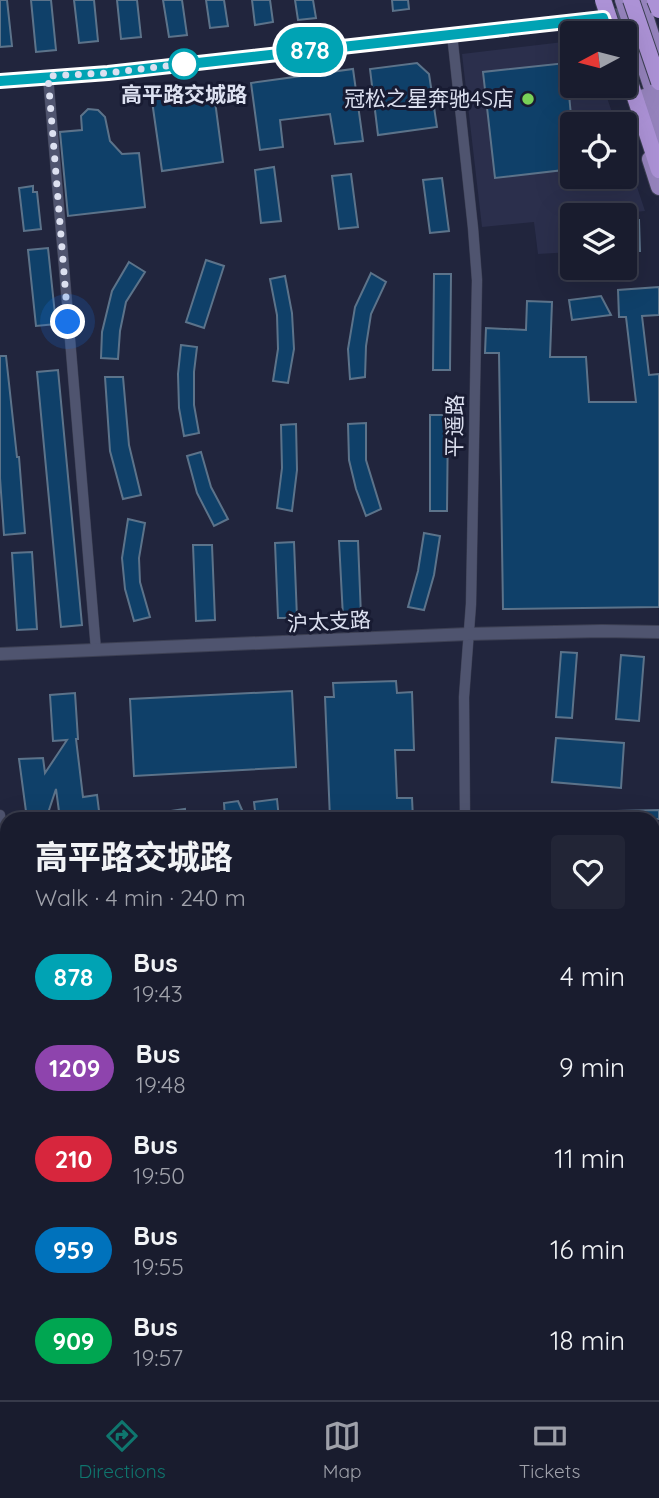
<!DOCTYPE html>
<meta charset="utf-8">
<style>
:root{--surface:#191c2e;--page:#222536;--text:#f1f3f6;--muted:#9fa1aa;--line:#373a4a;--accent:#0f766e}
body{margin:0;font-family:Quicksand,"Noto Sans SC",sans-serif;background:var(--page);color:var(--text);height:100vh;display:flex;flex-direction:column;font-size:26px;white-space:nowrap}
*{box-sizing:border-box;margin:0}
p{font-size:23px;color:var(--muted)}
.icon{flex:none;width:38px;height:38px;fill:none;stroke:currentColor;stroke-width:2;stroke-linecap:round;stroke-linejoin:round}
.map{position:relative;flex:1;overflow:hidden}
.sheet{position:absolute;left:0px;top:812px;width:660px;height:588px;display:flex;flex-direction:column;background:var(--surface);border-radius:21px 21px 0 0;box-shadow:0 7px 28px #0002,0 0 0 2px var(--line)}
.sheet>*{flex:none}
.badge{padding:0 14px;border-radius:23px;font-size:24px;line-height:46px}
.needle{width:46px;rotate:263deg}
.fabs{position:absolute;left:560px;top:21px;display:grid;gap:14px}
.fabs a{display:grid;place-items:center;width:77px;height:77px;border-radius:7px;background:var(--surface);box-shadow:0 7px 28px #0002,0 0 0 2px var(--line);font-size:35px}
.you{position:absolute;width:35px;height:35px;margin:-18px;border:5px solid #fff;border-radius:50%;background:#1a73e8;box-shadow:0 0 0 10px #1a73e833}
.map>.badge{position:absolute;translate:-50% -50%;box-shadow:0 0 0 4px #fff}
.round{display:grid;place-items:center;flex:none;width:74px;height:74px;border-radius:7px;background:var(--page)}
.summary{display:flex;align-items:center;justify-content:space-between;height:119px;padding:0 35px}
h1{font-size:33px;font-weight:700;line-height:52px}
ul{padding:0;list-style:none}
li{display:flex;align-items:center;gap:21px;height:91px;padding:0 35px}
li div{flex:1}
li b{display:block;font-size:26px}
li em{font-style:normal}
li .badge{min-width:77px;font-weight:700;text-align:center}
.tab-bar{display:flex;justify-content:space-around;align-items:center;height:98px;border-top:2px solid var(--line);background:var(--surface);font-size:19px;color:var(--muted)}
.tab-bar a{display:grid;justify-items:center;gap:4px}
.tab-bar .active{color:var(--accent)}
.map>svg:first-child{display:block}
.built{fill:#2b2f4c}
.building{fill:#0f4069;stroke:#5c738a;stroke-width:2}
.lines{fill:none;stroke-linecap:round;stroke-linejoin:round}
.service-casing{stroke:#3d4054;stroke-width:7}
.minor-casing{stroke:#3d4054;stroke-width:11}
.tertiary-casing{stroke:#3d4054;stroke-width:14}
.primary-casing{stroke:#3d4054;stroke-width:18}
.trunk-casing{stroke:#3d4054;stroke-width:18}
.service{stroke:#4f546f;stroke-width:5}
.minor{stroke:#4f546f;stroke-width:10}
.tertiary{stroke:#4f546f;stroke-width:12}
.primary{stroke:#9583bc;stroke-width:16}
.trunk{stroke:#ac92d6;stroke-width:16}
.trunk-bridge-casing{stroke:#3d4054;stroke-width:18;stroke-linecap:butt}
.trunk-bridge{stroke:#ac92d6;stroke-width:16}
.line-casing{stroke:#fff;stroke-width:16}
.line{stroke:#00a3b4;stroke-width:10}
.walk{stroke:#dce0f0;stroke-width:7;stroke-dasharray:0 12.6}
.stop-dot{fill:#fff;stroke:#00a3b4;stroke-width:3.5}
.poi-dot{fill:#79d158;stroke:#181b32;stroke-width:2.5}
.labels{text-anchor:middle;stroke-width:6;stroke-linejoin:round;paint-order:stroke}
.stop-label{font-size:21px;font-weight:bold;fill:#dce0f0;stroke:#181b32}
.poi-label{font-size:21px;fill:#dce0f0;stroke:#181b32;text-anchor:end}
.street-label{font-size:21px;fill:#dce0f0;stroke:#181b32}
</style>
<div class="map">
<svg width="659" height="1400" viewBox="0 0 659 1400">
<rect width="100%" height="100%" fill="#21253d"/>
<g class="built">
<polygon points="572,41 572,86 603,86 616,124 572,124 572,177 625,177 625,151 645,211 605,215 572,215 572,252 538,254 534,222 482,227 462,54"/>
<polygon points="653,872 659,906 659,1191 653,1195"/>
</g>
<g class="building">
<polygon points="0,0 7,0 12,46 0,47"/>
<polygon points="31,0 51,0 56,50 36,52"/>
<polygon points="74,0 94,0 98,41 79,43"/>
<polygon points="117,0 137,0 141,37 121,39"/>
<polygon points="163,0 182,0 187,35 169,37"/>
<polygon points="206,0 224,0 228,26 210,28"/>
<polygon points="252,0 270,0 273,22 255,25"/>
<polygon points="295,0 313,0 316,18 298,20"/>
<polygon points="392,0 408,0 409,9 393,11"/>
<polygon points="417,63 429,74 437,127 378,135 370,69"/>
<polygon points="566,63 572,126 572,169 495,178 483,72"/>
<polygon points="353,69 363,141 335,144 330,114 280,120 283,147 260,150 251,83"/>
<polygon points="213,86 223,162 162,171 151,94"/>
<polygon points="88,109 98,110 105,117 110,141 122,154 139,153 145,207 68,216 60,132 82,130 81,116"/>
<polygon points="274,167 281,221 261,223 255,170"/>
<polygon points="351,174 358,227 339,229 332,176"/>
<polygon points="442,178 449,231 430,233 423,180"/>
<polygon points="33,186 33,192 37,192 41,229 24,231 19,188"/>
<polygon points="639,220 640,251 625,251 625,221"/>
<polygon points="48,248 56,324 36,326 28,250"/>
<polygon points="206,260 224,266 204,328 186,322"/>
<polygon points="129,262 145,272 126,302 120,331 118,359 101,358 102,332 112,291"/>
<polygon points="371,273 386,282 371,314 366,346 365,377 350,379 348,349 355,307"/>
<polygon points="434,274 451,274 450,370 433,370"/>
<polygon points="285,276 292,313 294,349 288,383 273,381 278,349 277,315 270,279"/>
<polygon points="659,287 659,315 642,316 649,375 659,374 659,607 503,609 499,353 485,353 486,328 526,330 527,301 552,302 550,357 586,357 589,402 636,402 626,317 619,317 618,290"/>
<polygon points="601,296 611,315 572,320 569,300"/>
<polygon points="181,345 197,347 194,372 194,405 199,433 184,436 179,408 178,374"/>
<polygon points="0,356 6,356 17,457 19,457 25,533 4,535 0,478"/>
<polygon points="58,370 82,625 61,627 37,372"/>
<polygon points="105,377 123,377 129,445 141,495 123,499 110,451"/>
<polygon points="430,415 448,415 447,511 430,511"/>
<polygon points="366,423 366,460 381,509 366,516 356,489 349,460 348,424"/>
<polygon points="296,424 297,470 292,511 277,508 282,468 281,425"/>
<polygon points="201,452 211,487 228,519 214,526 197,493 187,456"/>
<polygon points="128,519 145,523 139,558 140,582 150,617 134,621 125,589 122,558"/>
<polygon points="424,533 440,536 434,575 424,610 408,607 418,571"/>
<polygon points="339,541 358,541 361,616 343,617"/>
<polygon points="294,542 297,618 278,618 275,543"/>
<polygon points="193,545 212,545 215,620 196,621"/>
<polygon points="32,552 37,629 17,630 12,553"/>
<polygon points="561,652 577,653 572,718 556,717"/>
<polygon points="621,655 644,657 639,721 616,719"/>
<polygon points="396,681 397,693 412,692 414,750 395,750 397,798 412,798 413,819 330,819 325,697 334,697 333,683"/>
<polygon points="292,691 296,767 134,776 130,699"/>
<polygon points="75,693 78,739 76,739 83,797 97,795 100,819 60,819 56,789 46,819 27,819 19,759 43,758 45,773 67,740 53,741 50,695"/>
<polygon points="556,738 624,743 621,788 552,782"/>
<polygon points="277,799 279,819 256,819 254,802"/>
<polygon points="238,801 246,819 225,819 224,803"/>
<polygon points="185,809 186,819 150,819 150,814"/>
<polygon points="659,810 659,819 574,819 574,812"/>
</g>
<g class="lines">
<g class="service-casing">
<g id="service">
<polyline points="0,960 7,957"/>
<polyline points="98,1393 100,1400"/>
<polyline points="145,1393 148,1400"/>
</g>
</g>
<g class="minor-casing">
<g id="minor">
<polyline points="452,34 473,228 477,280 471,604 464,697 465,819"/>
<polyline points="48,76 96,650"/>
<polyline points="0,815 7,865"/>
<polyline points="0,1155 7,1153"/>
<polyline points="155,1393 158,1400"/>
</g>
</g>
<g class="tertiary-casing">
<g id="tertiary">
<polyline points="0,81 108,73 569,22 636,12"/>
<polyline points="0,654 468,634 602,631 659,632"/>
</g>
</g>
<g class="primary-casing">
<g id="primary">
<polyline points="623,0 659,110"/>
<polyline points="640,0 655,47"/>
<polyline points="644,97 659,143"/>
<polyline points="650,159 659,187"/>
<polyline points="653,1310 659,1306"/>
<polyline points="653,1330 659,1326"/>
<polyline points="653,1346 659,1342"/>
<polyline points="653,1362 659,1358"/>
<polyline points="520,1400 530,1393"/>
<polyline points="549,1400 559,1393"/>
<polyline points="572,1400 583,1393"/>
<polyline points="597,1400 607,1393"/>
</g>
</g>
<g class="trunk-casing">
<polyline id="trunk" points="625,67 659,170"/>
</g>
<use href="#service" class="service"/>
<use href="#minor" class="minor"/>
<use href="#tertiary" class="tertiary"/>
<use href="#primary" class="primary"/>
<use href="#trunk" class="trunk"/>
<g class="trunk-bridge-casing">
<g id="trunk-bridge">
<polyline points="603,0 614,33"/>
<polyline points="631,0 659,82"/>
<polyline points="655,0 659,10"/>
</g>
</g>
<use href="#trunk-bridge" class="trunk-bridge"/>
</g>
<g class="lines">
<g class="line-casing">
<polyline id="line" points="0,81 108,73 603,18 608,33"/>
</g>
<use href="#line" class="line"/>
<polyline class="walk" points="68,322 48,76 108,73 184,64"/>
</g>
<circle class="stop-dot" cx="184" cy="64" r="14"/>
<circle class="poi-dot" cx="528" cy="99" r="7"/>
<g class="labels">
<g class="stop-label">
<text x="184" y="102">高平路交城路</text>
</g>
<g class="poi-label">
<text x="514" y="106">冠松之星奔驰4S店</text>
</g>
<g class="street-label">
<text transform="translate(455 426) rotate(-89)" y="7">平遥路</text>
<text transform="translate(329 622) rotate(-3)" y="7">沪太支路</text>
</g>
</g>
</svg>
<div class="fabs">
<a><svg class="needle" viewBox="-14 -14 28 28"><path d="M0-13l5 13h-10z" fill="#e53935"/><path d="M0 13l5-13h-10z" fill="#9fa1aa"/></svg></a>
<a><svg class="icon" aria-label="locate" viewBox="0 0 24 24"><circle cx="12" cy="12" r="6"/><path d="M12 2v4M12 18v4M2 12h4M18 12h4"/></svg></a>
<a><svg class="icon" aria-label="layers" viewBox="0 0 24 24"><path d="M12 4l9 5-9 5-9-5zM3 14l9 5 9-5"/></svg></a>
</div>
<div class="you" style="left:68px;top:322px"></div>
<b class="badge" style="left:310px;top:50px;background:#00a3b4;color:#fff">878</b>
<section class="sheet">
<div class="summary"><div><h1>高平路交城路</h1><p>Walk · 4 min · 240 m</p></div><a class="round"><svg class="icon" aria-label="heart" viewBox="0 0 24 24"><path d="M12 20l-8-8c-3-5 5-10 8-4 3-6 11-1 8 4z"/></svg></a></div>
<ul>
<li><span class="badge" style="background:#00a3b4;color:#fff">878</span><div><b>Bus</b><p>19:43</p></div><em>4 min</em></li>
<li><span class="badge" style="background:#8e44ad;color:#fff">1209</span><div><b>Bus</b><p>19:48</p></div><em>9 min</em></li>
<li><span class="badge" style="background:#d7263d;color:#fff">210</span><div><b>Bus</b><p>19:50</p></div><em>11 min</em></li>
<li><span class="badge" style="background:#0072bc;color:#fff">959</span><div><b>Bus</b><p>19:55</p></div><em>16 min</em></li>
<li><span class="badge" style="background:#00a651;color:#fff">909</span><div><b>Bus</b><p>19:57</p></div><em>18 min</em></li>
</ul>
</section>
</div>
<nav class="tab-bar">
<a class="active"><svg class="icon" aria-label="directions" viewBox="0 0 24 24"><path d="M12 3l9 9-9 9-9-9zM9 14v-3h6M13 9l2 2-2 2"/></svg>Directions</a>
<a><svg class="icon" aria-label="map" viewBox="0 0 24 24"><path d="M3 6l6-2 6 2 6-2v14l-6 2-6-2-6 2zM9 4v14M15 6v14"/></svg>Map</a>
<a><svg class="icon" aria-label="tickets" viewBox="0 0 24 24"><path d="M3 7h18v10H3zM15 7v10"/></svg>Tickets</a>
</nav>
